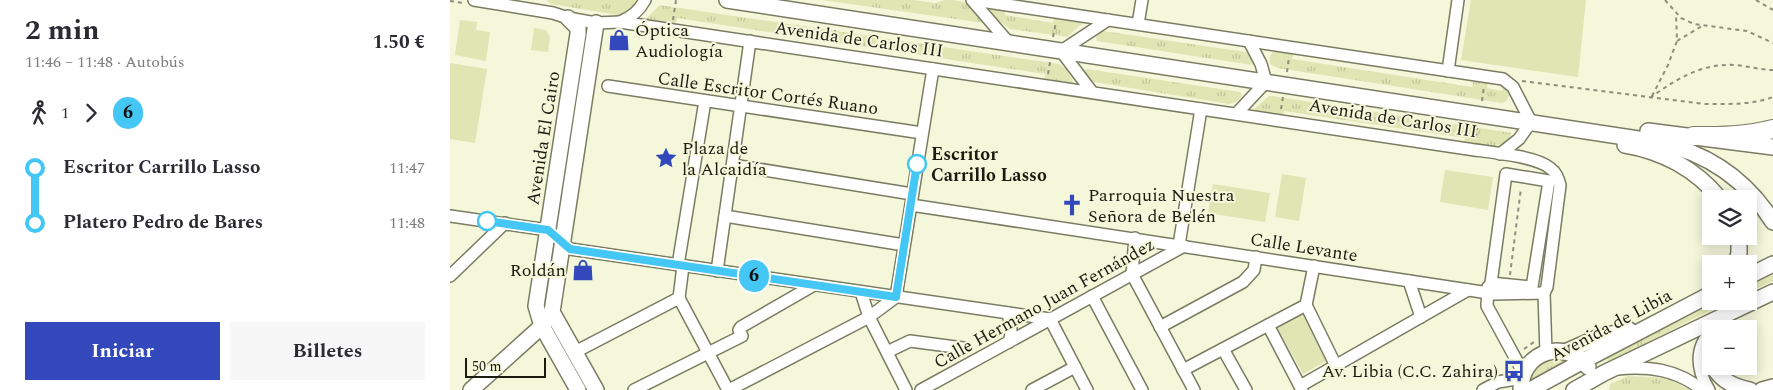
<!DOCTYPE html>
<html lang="es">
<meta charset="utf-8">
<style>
:root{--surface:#fff;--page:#f7f7f7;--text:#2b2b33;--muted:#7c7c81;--accent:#3348ba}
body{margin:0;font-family:Spectral,serif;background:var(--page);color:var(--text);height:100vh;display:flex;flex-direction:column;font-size:19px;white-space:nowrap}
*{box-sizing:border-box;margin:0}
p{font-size:16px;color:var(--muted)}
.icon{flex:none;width:28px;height:28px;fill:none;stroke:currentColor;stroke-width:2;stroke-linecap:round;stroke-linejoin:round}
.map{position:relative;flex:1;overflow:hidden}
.panel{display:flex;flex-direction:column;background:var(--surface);width:450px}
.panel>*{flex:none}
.badge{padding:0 10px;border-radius:16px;font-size:18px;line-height:32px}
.controls{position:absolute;left:1252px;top:190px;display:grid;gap:10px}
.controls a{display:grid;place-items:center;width:55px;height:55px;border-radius:0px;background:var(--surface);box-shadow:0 2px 12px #0003;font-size:25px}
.scale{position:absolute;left:15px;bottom:12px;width:81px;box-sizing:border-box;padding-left:5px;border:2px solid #1b1c11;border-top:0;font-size:14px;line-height:18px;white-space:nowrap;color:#1b1c11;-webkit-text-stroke:4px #f4f7da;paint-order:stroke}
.map>.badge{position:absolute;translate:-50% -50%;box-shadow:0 0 0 2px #fff}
.legs{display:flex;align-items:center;gap:8px;height:55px;padding:0 25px;font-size:16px}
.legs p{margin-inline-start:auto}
.summary{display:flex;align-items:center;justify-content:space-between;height:85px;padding:0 25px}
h1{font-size:28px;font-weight:700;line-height:38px}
.action{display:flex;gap:10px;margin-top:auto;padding:10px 25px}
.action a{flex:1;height:58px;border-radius:0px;background:var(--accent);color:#fff;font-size:20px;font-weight:700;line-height:58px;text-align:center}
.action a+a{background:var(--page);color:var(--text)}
ul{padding:0 25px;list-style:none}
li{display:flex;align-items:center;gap:18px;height:55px;font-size:19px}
li i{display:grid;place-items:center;width:8px;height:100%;margin:0 6px;background:currentColor}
li i::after{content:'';width:12px;height:12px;margin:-6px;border:4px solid;border-radius:50%;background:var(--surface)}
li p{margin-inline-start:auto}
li:first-child i{background:linear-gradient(#0000 50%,currentColor 0)}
li:last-child i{background:linear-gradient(currentColor 50%,#0000 0)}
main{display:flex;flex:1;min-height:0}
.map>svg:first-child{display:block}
.grass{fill:url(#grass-tufts)}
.park{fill:#e0e5b4}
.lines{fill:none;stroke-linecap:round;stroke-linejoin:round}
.minor-casing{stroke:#7a7c62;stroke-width:14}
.major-casing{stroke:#7a7c62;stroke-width:18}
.highway-casing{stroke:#7a7c62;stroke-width:20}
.path{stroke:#8d8f7b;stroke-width:2;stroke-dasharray:4 4;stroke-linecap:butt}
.minor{stroke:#fff;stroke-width:11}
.major{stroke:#fff;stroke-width:15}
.highway{stroke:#fff;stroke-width:18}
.line-1-casing{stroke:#fff;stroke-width:11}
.line-1{stroke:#44c7f4;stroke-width:8}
.stop-1-dot{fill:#fff;stroke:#44c7f4;stroke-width:2.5}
.labels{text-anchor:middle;stroke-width:4;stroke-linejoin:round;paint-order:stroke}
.poi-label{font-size:18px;fill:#1b1c11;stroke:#f4f7da;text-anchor:start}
.street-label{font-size:18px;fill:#1b1c11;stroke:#f4f7da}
.stop-label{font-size:18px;font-weight:bold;fill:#1b1c11;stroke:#f4f7da;text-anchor:start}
</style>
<main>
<section class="panel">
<div class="summary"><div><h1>2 min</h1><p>11:46 – 11:48 · Autobús</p></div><b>1.50 €</b></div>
<div class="legs"><svg class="icon" aria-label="walk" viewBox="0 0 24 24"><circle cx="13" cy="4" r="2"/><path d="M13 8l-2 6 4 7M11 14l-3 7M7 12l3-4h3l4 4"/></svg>1<svg class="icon" aria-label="forward" viewBox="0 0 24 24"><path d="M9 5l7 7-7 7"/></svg><b class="badge" style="background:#44c7f4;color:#111">6</b></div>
<ul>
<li><i style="color:#44c7f4"></i><b>Escritor Carrillo Lasso</b><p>11:47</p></li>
<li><i style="color:#44c7f4"></i><b>Platero Pedro de Bares</b><p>11:48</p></li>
</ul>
<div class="action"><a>Iniciar</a><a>Billetes</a></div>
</section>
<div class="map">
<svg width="1323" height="390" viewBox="0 0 1323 390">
<defs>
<pattern id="grass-tufts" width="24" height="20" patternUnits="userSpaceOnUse" patternTransform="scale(1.25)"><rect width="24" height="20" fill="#e0e5b4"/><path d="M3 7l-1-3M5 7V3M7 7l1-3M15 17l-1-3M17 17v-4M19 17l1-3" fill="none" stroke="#c0c49a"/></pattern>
</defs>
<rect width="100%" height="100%" fill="#f4f7da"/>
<g class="grass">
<path d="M96 0H185L186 1C184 8 176 14 168 15L101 4Z"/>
<polygon points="372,0 463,0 485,3 495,0 502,0 521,3 534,23"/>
<polygon points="210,5 609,64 616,69 624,83 622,85 594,82 595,74 227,18 225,25 194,21"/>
<polygon points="538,7 556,9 555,15 603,23 604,16 632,21 633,23 617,37 560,29 548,20"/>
<polygon points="653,31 796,52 800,54 804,63 802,65 647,41 646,37"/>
<path d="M827 50 843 53 842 59 1022 87 1024 79 1038 81 1037 88 1052 91 1053 84 1061 93 1056 101 1052 103 828 68 820 64C819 57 820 53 827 50Z"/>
<polygon points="637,69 790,92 792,96 786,102 779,104 638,81 632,71 633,70"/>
<path d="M819 96H822L1062 133C1055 152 1029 147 1014 145L1015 138 834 111 832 119 804 113V109Z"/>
<polygon points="1323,273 1323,281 1299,292 1299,284"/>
<polygon points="1263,301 1279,301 1158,362 1156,357"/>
<path d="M1106 358 1113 359 1118 362 1081 382 1079 381C1083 368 1092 360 1106 358Z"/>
<polygon points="1178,376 1217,378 1240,390 1159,390 1160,384"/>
</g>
<g class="park">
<polygon points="1021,0 1136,0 1128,77 1011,60"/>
<polygon points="10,20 27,22 26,30 40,32 36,61 5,55"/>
<polygon points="84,28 96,30 100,37 98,52 81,50"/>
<polygon points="0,63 37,69 25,143 0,139"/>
<polygon points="995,170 1043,177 1038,210 990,202"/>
<polygon points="832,174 856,178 849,221 825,217"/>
<polygon points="763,184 820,193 815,222 758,213"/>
<polygon points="853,314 878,360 853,374 827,327"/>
</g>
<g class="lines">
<g class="minor-casing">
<g id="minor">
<path d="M24 0 103 13 118 18 146 23 170 22 1018 149C1038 152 1086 156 1100 168 1106 172 1108 178 1110 185L1097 287 1094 293 1096 353"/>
<polyline points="522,0 559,43"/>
<polyline points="524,0 1053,79 1063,87 1081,122 1069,139 1050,154"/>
<path d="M170 22C182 17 189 11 195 0"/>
<polyline points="688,24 692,0"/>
<polyline points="998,71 1008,0"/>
<polyline points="158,86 472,133"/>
<polyline points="642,92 611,51 658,20"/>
<polyline points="786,114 816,82 811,64 799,41"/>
<polyline points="283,165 462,194"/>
<polygon points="1056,174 1099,181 1082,287 1041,283"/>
<polyline points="461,205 1045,294 1094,293"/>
<polyline points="0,216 98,230 120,249 600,319"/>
<polyline points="275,216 454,245"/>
<polyline points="729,245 751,109"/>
<polyline points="228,265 255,101"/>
<polyline points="267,271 300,41"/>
<polyline points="682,274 744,390"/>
<polyline points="682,274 685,238"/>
<polyline points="0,276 55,223"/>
<polyline points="959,281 971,317"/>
<polyline points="1038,287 1037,306 1074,374"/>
<polyline points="411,292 419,317 456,390"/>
<polyline points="642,296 692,390"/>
<polyline points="446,297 483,69"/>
<polyline points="229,298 278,390"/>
<polyline points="856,305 886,366"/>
<path d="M558 313C560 323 563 332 559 342"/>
<polyline points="600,319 637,390"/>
<polyline points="818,325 852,390"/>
<polyline points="710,327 793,282 804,270 806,257"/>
<polyline points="773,349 796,390"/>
<polyline points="125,352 229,298 233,266"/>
<polyline points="437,352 460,341 513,348"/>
<path d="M1167 369C1198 366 1227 369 1252 390"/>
<polyline points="733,370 856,305 864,266"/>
<polyline points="850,386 1018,290"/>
<polyline points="184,390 292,336 289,330 291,327 364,285"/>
<polyline points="279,390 419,317 446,297"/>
<polyline points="471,390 734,246"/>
<polyline points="582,390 625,367"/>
<polyline points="1033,390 1048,382 1072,378"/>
<path d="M1259 390C1247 371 1244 348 1261 332"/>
</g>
</g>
<g class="major-casing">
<g id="major">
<path d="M277 0 1208 142C1257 153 1296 179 1323 222"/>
<polyline points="118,18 128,28 128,34 86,306 92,326 128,390"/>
<polyline points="1198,131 1323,147"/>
<path d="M1175 145C1212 151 1246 169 1270 199"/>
<polyline points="1286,264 1289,253 1289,236"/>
<polyline points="1299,276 1323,264"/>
<polyline points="1261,340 1259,349 1261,362"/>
<polyline points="1115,352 1149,337 1179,330"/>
<path d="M1263 366C1271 381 1284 387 1300 390"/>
<polyline points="21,390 92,326 98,318"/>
<polyline points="146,390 102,312 146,23"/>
<path d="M1071 390C1070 352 1115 337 1138 367"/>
<polyline points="1080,390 1133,361 1261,294"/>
<polyline points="1124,390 1154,373 1323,292"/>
<polyline points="1312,390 1323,387"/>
</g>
</g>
<g class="highway-casing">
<path id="highway" d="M1243 136C1270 136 1297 136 1323 129"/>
</g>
<g class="path">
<polyline points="1215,0 1231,18 1244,24 1297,31 1323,43"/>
<polyline points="1306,0 1323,10"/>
<polyline points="0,1 13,3"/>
<polyline points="223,20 226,0"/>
<polyline points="603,37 606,22"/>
<polyline points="1227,41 1252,26"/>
<polyline points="383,42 385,30"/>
<polyline points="837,72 839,57"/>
<polyline points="598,74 600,62"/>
<path d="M1072 81 1255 104C1279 104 1301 105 1323 97"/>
<polyline points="1202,96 1218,65 1227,41 1226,14"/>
<path d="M1200 98C1226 79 1252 63 1285 65 1298 66 1310 70 1323 70"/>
<polyline points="1032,101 1034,86"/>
<polyline points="831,109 833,97"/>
<polyline points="1026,138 1027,128"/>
<polyline points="1060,275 1071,188"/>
<polyline points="1074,349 1084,342"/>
</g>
<use href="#minor" class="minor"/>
<use href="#major" class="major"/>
<use href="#highway" class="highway"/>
</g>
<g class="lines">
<g class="line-1-casing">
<polyline id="line-1" points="37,221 98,230 120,249 446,297 467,164"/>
</g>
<use href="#line-1" class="line-1"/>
</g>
<defs>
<g id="shop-bare" transform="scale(1.725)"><path d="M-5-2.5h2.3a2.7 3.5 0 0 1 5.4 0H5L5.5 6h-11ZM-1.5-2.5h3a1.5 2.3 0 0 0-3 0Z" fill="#3348ba" stroke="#f4f7da" stroke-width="2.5" paint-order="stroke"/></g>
<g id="sight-bare" transform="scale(1.725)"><path d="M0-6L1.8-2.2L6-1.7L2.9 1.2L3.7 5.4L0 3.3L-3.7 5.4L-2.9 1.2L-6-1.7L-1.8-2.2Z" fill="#3348ba" stroke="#f4f7da" stroke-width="2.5" paint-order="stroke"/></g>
<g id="church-bare" transform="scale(1.725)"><path d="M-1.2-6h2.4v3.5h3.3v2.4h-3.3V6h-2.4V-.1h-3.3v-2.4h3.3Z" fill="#3348ba" stroke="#f4f7da" stroke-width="2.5" paint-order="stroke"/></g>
<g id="bus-bare" transform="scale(1.725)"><path d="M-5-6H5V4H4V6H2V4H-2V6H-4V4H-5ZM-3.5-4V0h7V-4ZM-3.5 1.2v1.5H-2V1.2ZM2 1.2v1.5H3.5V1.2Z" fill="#3348ba" stroke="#f4f7da" stroke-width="2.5" paint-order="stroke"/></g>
</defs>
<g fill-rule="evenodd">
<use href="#shop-bare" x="169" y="40"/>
<use href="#sight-bare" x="216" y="158"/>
<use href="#church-bare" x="622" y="205"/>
<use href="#shop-bare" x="133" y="270"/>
<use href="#bus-bare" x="1064" y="371"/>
</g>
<g class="stop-1-dot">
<circle cx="467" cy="164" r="9"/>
<circle cx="37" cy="221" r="9"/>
</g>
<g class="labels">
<g class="poi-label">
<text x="185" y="36">Óptica<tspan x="185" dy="21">Audiología</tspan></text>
<text x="232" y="154">Plaza de<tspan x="232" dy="21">la Alcaidía</tspan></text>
<text x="638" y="201">Parroquia Nuestra<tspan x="638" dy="21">Señora de Belén</tspan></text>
<text x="116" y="276" text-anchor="end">Roldán</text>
<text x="1048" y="377" text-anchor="end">Av. Libia (C.C. Zahira)</text>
</g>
<g class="street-label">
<text transform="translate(409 39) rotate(8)" y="6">Avenida de Carlos III</text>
<text transform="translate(318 93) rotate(8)" y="6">Calle Escritor Cortés Ruano</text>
<text transform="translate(943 118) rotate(9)" y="6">Avenida de Carlos III</text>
<text transform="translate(93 138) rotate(-81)" y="6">Avenida El Cairo</text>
<text transform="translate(854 247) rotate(9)" y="6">Calle Levante</text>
<text transform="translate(594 303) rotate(-29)" y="6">Calle Hermano Juan Fernández</text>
<text transform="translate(1161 325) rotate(-28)" y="6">Avenida de Libia</text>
</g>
<g class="stop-label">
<text x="481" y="160">Escritor<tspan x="481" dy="21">Carrillo Lasso</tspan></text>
</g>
</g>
</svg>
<div class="controls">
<a><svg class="icon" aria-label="layers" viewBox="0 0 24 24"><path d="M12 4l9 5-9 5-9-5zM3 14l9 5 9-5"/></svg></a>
<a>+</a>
<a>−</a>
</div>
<div class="scale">50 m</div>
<b class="badge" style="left:304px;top:276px;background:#44c7f4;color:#111">6</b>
</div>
</main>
